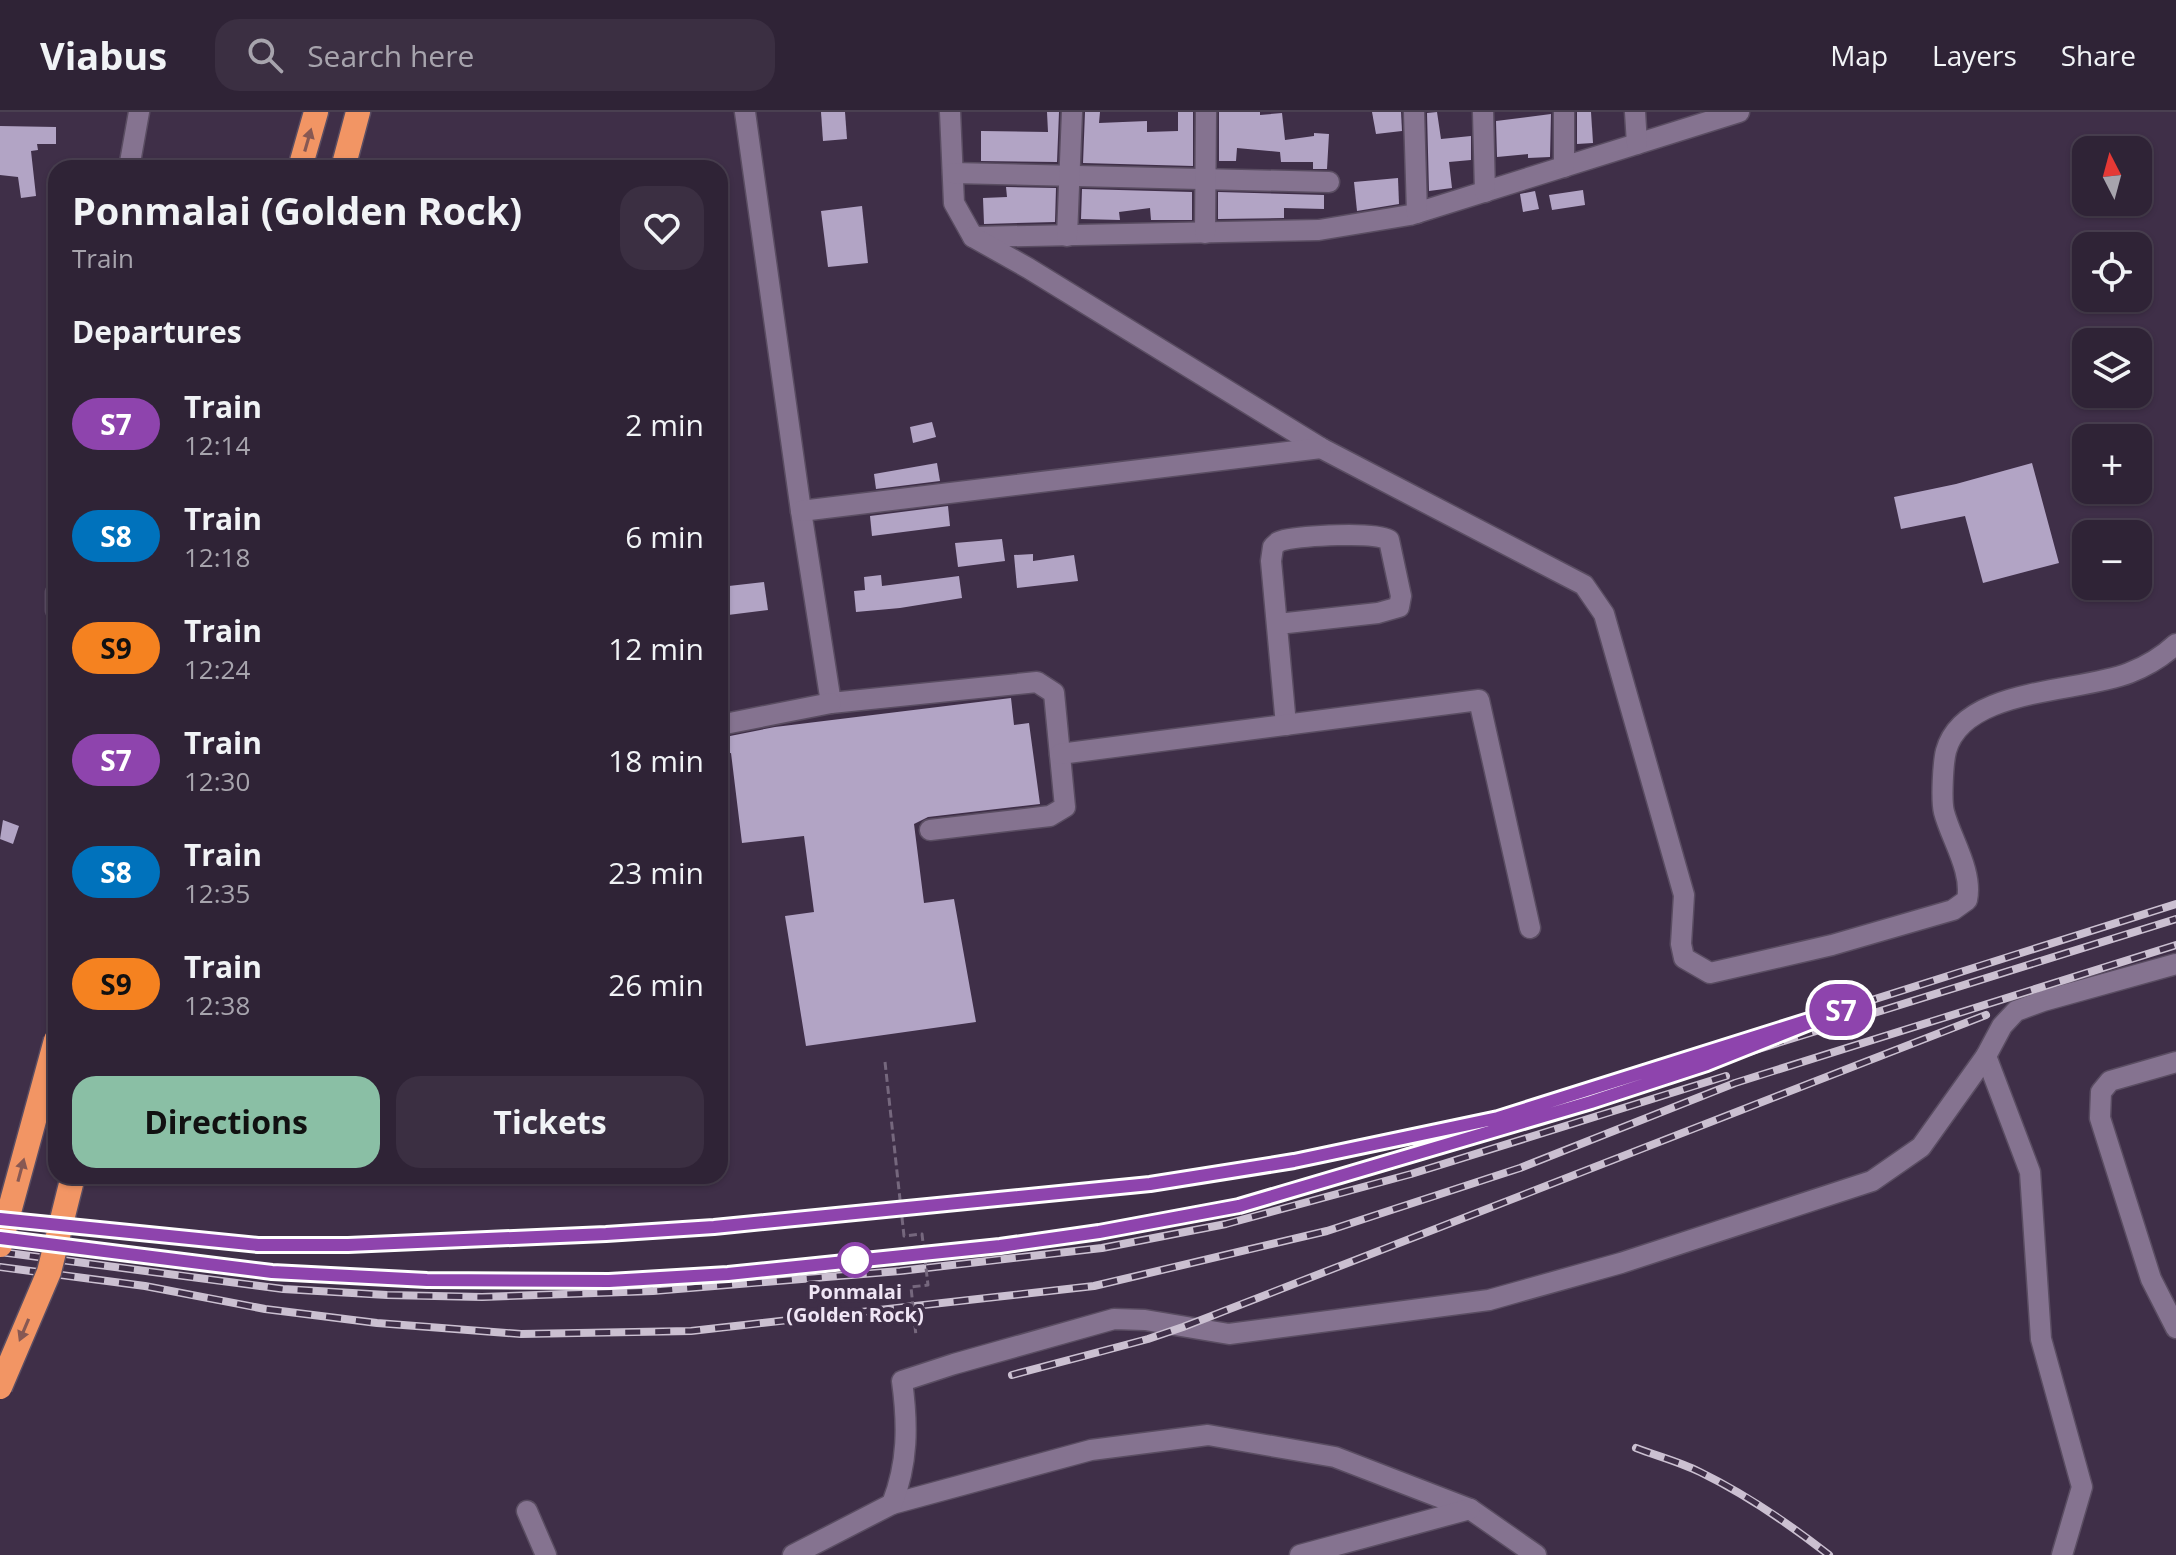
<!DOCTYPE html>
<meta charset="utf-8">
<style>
:root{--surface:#2f2336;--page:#3b2f42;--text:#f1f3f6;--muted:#a7a4ad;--line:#4a4051;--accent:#8abfa5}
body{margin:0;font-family:"Open Sans",sans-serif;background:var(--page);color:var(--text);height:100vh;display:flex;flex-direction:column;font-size:30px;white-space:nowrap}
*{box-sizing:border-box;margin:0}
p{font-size:26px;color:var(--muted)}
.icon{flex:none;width:44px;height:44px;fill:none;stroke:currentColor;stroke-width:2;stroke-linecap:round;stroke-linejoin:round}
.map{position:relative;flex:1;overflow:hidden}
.details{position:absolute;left:48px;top:48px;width:680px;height:1024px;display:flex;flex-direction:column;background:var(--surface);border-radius:24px;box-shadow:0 2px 6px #0004,0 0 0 2px var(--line)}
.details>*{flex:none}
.badge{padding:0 16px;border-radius:26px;font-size:28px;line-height:52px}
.needle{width:52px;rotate:354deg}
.controls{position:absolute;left:2072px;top:24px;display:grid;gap:16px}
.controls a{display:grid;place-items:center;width:80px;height:80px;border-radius:16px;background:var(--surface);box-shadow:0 2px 6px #0004,0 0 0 2px var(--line);font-size:40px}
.map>.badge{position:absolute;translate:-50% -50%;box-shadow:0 0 0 4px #fff}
h2{padding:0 24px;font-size:30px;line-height:72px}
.round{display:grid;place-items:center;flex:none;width:84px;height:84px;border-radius:24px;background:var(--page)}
.overview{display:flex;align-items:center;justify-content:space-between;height:136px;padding:0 24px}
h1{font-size:38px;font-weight:700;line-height:60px}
.button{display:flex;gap:16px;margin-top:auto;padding:16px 24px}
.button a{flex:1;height:92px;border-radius:24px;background:var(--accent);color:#111;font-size:32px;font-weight:700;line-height:92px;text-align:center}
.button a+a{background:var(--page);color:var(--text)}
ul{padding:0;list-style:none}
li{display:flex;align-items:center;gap:24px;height:112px;padding:0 24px}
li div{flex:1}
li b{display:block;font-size:30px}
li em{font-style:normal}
li .badge{min-width:88px;font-weight:700;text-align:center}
header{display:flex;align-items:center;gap:48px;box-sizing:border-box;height:112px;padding:0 40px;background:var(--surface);border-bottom:2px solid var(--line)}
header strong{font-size:38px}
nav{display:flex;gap:44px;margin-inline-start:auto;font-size:28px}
.search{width:560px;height:72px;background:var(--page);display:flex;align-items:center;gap:20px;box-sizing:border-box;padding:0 28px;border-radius:24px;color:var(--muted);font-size:30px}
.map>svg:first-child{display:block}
.building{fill:#b2a4c5}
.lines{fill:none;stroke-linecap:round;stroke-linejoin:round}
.minor-casing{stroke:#5a4d62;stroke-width:23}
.highway-casing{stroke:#5a4d62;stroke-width:27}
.minor{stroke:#857390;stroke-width:20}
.highway{stroke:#f29564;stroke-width:24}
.rail-casing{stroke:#cbc0d1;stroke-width:8}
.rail{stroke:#3f2f48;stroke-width:5;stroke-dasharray:15;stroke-linecap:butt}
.highway-bridge-casing{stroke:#5a4d62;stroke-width:27;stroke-linecap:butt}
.path-bridge{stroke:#75677d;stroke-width:3;stroke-dasharray:8 4;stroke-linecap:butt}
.highway-bridge{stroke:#f29564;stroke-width:24}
.oneway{fill:#875853}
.line-casing{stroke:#fff;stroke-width:18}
.line{stroke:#8e44ad;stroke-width:12}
.stop-dot{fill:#fff;stroke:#8e44ad;stroke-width:4}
.labels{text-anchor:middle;stroke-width:8;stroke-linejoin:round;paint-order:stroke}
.stop-label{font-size:20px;font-weight:bold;fill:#efe5f5;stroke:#3f2f48}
</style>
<header>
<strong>Viabus</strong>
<div class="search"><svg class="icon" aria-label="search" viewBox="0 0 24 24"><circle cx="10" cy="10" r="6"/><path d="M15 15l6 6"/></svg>Search here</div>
<nav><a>Map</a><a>Layers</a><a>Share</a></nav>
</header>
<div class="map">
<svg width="2176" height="1443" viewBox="0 0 2176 1443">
<rect width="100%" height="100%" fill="#3f2f48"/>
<g class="building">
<polygon points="821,0 845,0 847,27 823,29"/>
<polygon points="1047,0 1059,0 1057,50 981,49 981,19 1048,20"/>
<polygon points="1085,0 1100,0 1099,11 1147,9 1147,20 1178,19 1178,0 1193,0 1193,54 1083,51"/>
<polygon points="1219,0 1260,0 1260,3 1282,1 1285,28 1314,24 1314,21 1329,22 1327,57 1313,57 1313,50 1281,50 1280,40 1237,36 1236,49 1219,49"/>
<polygon points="1372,0 1401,0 1402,19 1376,22"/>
<polygon points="1437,0 1441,27 1471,24 1471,48 1449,50 1452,76 1429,79 1427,1"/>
<polygon points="1577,0 1591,0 1593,31 1577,32"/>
<polygon points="1551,2 1550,45 1528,46 1528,42 1497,45 1496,9"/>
<polygon points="0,14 56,15 56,32 37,32 38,38 31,39 36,84 21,86 18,65 0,63"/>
<polygon points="1398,66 1399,92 1357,99 1354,70"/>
<polygon points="1006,75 1056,76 1055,110 984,112 983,86 1007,85"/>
<polygon points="1082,77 1192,80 1192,108 1151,108 1150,96 1119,100 1120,108 1081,107"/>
<polygon points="1583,78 1585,93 1552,98 1549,83"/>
<polygon points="1535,79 1539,97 1523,100 1520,82"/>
<polygon points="1218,80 1324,83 1324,97 1284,96 1284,106 1218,107"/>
<polygon points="862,94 868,151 828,155 821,99"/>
<polygon points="932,310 936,325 913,331 910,315"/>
<polygon points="937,351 940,369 876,377 874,362"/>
<polygon points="2032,351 2059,451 1983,471 1965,404 1901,417 1894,385 1956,372"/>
<polygon points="948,394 950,414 872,424 870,404"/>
<polygon points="1002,427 1005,449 958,455 955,431"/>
<polygon points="1033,442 1033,449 1074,443 1078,469 1017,476 1014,443"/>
<polygon points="881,463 882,474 959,464 962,486 900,496 856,500 854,479 865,478 864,465"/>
<polygon points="764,470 768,498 720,504 720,475"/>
<polygon points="1011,586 1014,613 1029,611 1040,692 928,705 914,712 924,791 954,787 976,910 806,934 785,804 814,800 804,724 742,731 731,641 720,643 720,626 775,615"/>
<polygon points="3,708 19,714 13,732 0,727"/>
</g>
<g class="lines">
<g class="minor-casing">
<g id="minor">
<polyline points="745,0 801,399 831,591 1037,570 1054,581 1065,695 1050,704 930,718"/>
<polyline points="950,0 954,91 973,125 1319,118 1410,103 1739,0"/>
<polyline points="1414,0 1417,101"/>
<polyline points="1483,0 1485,80"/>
<polyline points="1564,0 1564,55"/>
<polyline points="1635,0 1637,32"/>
<polyline points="129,56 139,0"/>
<polyline points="953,61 1329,70"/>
<polyline points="1205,121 1206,0"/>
<polyline points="1067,124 1072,0"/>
<path d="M973 125 1028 156 1321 336 1584 473 1604 502 1684 783 1681 832 1684 846 1710 861 1832 833 1953 798 1967 788C1973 759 1951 727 1944 700 1941 688 1943 651 1946 639 1963 575 2079 581 2129 561 2147 554 2162 545 2176 532"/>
<polyline points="801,399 1321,336"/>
<polyline points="56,481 56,498"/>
<path d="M1278 512 1378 501 1399 495 1401 484 1389 428C1373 419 1303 424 1284 428 1277 430 1278 430 1273 435L1271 449 1286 613"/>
<polyline points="720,613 831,591"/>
<polyline points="1060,642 1479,588 1530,816"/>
<polyline points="1986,944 2030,1060 2041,1227 2082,1375 2062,1443"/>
<polyline points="2176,950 2110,969 2101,980 2100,1006 2151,1167 2176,1216"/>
<polyline points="892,1392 1091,1338 1208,1323 1335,1345 1470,1397 1536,1443"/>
<polyline points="527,1399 546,1443"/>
<path d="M793 1443 892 1392C908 1351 908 1313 902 1269L954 1252 1114 1207 1145 1208 1229 1222 1489 1188 1621 1151 1872 1069 1921 1035 1986 944 2002 914 2016 899 2043 889 2176 852"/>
<polyline points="1300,1443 1470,1397"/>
</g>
</g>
<g class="highway-casing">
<g id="highway">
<polyline points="300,56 316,0"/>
<polyline points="343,56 358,0"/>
</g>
</g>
<use href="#minor" class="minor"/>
<use href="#highway" class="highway"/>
<g class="rail-casing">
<g id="rail">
<polyline points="0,1107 258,1133 348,1133 606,1122 714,1115 1150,1072 1266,1054 1403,1028 1498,1006 2176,792"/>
<polyline points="0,1126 272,1160 427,1168 609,1169 728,1162 1000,1134 1099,1120 1239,1094 1453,1032 2176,807"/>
<polyline points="0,1140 283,1177 387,1183 482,1185 653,1179 900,1159 1102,1136 1226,1112 1411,1062 1726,964"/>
<polyline points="0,1155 145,1174 265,1197 377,1211 521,1222 691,1219 1094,1174 1327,1119 1520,1056 1735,971 2176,833"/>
<polyline points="1012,1263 1148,1227 1183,1215 1986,903"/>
<path d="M1636 1336C1657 1344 1680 1350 1700 1360 1747 1383 1788 1411 1829 1443"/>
</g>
</g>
<use href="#rail" class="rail"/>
<g class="highway-bridge-casing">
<g id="highway-bridge">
<polyline points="0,1133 56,928"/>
<polyline points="0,1275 49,1160 73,1064"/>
</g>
</g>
<polyline class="path-bridge" points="885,950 904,1124 922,1122 928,1173 911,1175 916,1224"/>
<use href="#highway-bridge" class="highway-bridge"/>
</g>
<defs><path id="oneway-solid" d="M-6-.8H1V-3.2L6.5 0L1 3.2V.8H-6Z" transform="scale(2)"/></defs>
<g class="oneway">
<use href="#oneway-solid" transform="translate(308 28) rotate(-74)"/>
<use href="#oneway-solid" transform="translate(21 1058) rotate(-75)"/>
<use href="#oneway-solid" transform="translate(24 1218) rotate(113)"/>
</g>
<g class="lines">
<g class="line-casing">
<polyline id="line" points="0,1107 258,1133 348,1133 606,1122 714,1115 1150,1072 1294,1049 1498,1006 1847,896 1707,952 1591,990 1239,1094 1099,1120 1000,1134 728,1162 609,1169 427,1168 272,1160 0,1126"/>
</g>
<use href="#line" class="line"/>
</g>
<circle class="stop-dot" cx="855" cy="1148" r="16"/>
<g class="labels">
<g class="stop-label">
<text x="855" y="1187">Ponmalai<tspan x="855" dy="23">(Golden Rock)</tspan></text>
</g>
</g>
</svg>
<div class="controls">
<a><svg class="needle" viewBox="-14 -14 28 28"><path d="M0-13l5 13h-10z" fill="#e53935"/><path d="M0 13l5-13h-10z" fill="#a7a4ad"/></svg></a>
<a><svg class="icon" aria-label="locate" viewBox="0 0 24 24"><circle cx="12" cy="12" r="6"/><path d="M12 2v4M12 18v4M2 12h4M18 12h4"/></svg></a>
<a><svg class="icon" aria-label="layers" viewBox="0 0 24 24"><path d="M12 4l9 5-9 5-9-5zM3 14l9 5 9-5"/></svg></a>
<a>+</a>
<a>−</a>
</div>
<b class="badge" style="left:1841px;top:898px;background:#8e44ad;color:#fff">S7</b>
<section class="details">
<div class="overview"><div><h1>Ponmalai (Golden Rock)</h1><p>Train</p></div><a class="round"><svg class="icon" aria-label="heart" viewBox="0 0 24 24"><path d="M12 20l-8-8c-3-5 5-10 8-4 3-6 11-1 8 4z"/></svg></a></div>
<h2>Departures</h2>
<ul>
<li><span class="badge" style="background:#8e44ad;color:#fff">S7</span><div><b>Train</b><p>12:14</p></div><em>2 min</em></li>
<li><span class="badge" style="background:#0072bc;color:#fff">S8</span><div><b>Train</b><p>12:18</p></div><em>6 min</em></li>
<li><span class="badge" style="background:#f58220;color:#111">S9</span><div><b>Train</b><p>12:24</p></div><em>12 min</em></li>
<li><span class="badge" style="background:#8e44ad;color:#fff">S7</span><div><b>Train</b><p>12:30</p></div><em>18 min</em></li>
<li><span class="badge" style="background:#0072bc;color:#fff">S8</span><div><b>Train</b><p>12:35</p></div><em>23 min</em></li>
<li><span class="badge" style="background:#f58220;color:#111">S9</span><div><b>Train</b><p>12:38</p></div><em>26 min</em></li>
</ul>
<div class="button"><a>Directions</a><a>Tickets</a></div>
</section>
</div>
